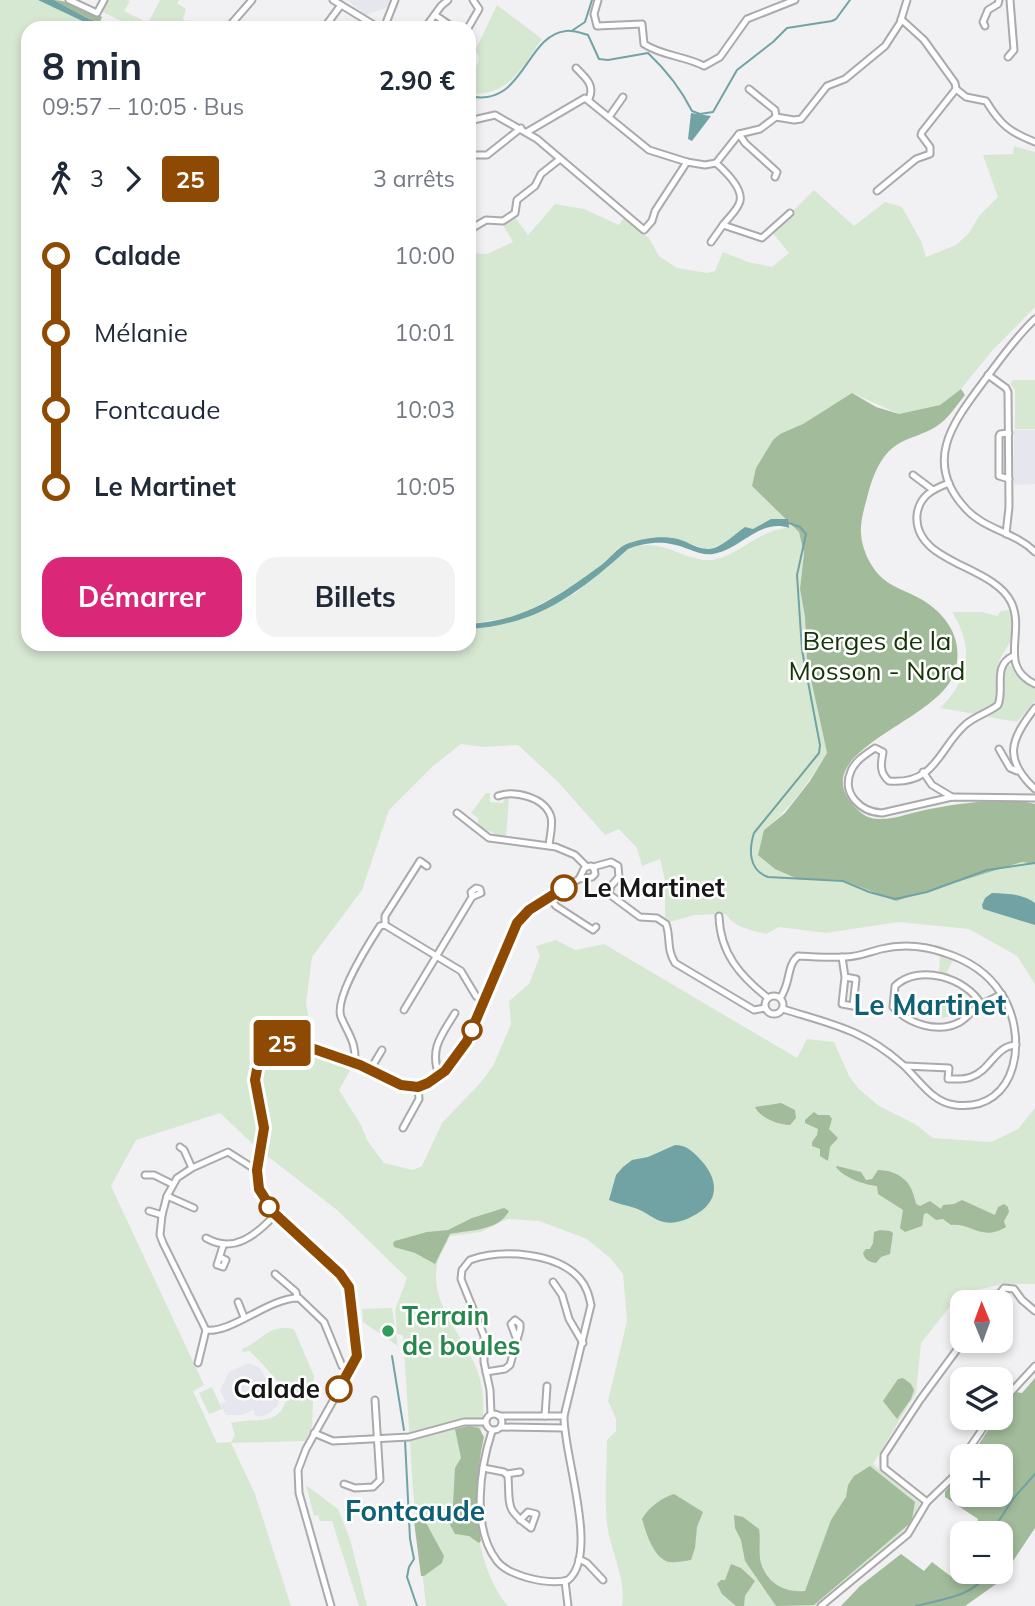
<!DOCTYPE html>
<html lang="fr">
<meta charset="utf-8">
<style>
:root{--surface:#fff;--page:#f2f2f3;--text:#1f2937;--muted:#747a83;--accent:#db2777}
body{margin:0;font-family:Mulish,sans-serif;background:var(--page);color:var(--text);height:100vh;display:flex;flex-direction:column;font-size:26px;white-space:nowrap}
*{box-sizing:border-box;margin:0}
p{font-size:23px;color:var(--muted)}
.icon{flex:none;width:38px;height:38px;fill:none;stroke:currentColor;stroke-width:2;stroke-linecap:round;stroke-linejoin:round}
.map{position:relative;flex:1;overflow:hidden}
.drawer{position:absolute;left:21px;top:21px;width:455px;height:630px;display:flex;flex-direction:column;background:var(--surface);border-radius:21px;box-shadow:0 4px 10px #0003}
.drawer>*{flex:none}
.badge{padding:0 14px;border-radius:5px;font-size:24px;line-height:46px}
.needle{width:46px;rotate:359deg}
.controls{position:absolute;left:950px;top:1290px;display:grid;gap:14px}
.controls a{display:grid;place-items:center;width:63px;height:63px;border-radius:14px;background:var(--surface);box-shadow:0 4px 10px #0003;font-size:35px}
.map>.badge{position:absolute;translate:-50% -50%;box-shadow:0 0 0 4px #fff}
.legs{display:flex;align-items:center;gap:10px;height:77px;padding:0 21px;font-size:23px}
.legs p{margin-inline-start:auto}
.head{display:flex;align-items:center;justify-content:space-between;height:119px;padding:0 21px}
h1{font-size:38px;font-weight:700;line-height:52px}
.cta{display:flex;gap:14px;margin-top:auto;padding:14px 21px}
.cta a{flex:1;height:80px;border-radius:21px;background:var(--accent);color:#fff;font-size:28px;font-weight:700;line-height:80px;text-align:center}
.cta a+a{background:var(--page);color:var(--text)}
ul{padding:0 21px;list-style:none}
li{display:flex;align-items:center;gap:24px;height:77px;font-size:26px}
li i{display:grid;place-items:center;width:10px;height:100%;margin:0 9px;background:currentColor}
li i::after{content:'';width:18px;height:18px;margin:-9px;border:5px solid;border-radius:50%;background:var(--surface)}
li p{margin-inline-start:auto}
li:first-child i{background:linear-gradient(#0000 50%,currentColor 0)}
li:last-child i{background:linear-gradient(currentColor 50%,#0000 0)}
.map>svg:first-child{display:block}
.built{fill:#e6e6ef}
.green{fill:#d7e8d2}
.forest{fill:#a2bb9a}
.water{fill:#71a3a5}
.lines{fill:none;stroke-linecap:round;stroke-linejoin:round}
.stream{stroke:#71a3a5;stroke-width:2}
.minor-casing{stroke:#aaaaac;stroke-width:9}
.minor{stroke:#fff;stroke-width:5}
.line-1-casing{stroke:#fff;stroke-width:16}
.line-1{stroke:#8e4a02;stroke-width:10}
.stop-1-dot{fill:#fff;stroke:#8e4a02;stroke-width:3.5}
.leisure-dot{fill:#2e9e5b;stroke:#fff;stroke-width:2.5}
.labels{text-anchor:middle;stroke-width:5;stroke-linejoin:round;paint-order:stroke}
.park-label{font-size:26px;fill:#133505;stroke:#fff}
.stop-label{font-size:26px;font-weight:bold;fill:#161616;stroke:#fff;text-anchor:start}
.leisure-label{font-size:26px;font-weight:bold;fill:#27864d;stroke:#fff;text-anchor:start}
.neighbourhood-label{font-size:28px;font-weight:bold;fill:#0d6076;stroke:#fff}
</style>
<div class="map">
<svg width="1035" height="1606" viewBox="0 0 1035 1606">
<rect width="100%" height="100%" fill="#f1f1f3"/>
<g class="built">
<polygon points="347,0 391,0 388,7 366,15"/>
<polygon points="1014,430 1035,430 1035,484 1014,485"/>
<polygon points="248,1363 259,1367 274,1391 281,1392 278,1405 270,1413 261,1417 254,1415 255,1411 252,1410 242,1415 226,1415 220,1404 226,1402 220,1390 229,1372"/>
</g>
<g class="green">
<path d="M0 0H38L98 28H28V644H469V629L508 623 574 594 628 549C661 536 677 558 707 560 733 561 758 529 788 528L787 519 767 523 712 548 706 549 669 538 645 539 618 548 604 565 571 587 519 616 469 624V253L487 254 513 242 503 225 515 217 528 235 555 204 584 209 619 225 624 218 649 238 659 256 677 268 707 273 715 271 723 252 748 262 772 267 789 253 772 232 814 190 854 226 885 202 902 207 921 241 926 257 956 245 969 233 979 216 998 197 983 155 1013 154 1014 146 1035 152V307L991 352 961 389 940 405 899 414 852 393 805 423 773 440 756 468 788 519 799 532 804 553 800 589 805 617 807 661 827 753C809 782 791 808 764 830L798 879 843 880 896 901 1022 862 1035 864V984L1017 956 969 929 899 922 826 933 779 927 766 934C751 930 735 928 726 914L694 915 670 922 665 917V880L660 859 642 866 637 848 619 829 605 835 558 782 518 745 484 747 461 744 433 766 389 810 362 890 312 957 306 1003 313 1043 318 1055 351 1069 339 1090 361 1125 367 1140 384 1163 413 1170 422 1166 442 1123 482 1081 494 1064 511 1024 509 1001 529 984 540 956 536 946 556 940 575 950 604 944 797 1058 807 1039 834 1042 849 1076 859 1089 879 1106 915 1124 933 1138 991 1142 1018 1129 1035 1108V1284H1003L963 1293 952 1304 921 1343 916 1393 873 1464 920 1503 913 1522 887 1548 816 1606H622C627 1579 610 1551 607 1524 604 1497 607 1468 607 1440L616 1431V1419L608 1401 627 1321 623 1274 610 1258 587 1239 539 1221 507 1219 481 1232 450 1236C446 1245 439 1255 437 1265 429 1311 472 1341 481 1383 488 1415 477 1447 475 1479 474 1521 480 1573 508 1606H426L413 1490 403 1335 397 1334 395 1310 407 1278 337 1210 257 1148 220 1113 136 1140 111 1186 204 1385 193 1391 217 1443 231 1442 235 1435 231 1423C255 1417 282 1428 287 1395 281 1384 259 1359 249 1351L243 1352 242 1349C264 1340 268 1324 294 1329L314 1376 312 1427 305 1441 231 1443 255 1494 291 1606H0Z"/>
<polygon points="107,0 127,0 130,1 124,11 148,23 160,0 179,0 177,3 186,9 183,19 193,28 135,28 103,12"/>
<path d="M497 5 542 39C523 66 507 99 469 93V74C475 69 484 58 475 51Z"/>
<polygon points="1013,380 1035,380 1035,429 1015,429 1015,390 1010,384"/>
<path d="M1011 610C1022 643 1001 645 997 670 995 682 1001 692 995 704L975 714 940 708C969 680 975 648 952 612H982L997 616 1001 611Z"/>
<path d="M1010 665 1018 676 1035 688V701L1017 722 988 717C1015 701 998 688 1005 666Z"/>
<polygon points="486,793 490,793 490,802 503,803 505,798 509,798 506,837 493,835 494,833 486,830 484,833 478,828 478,818 471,813"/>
<polygon points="940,954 953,960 947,972 952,977 939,975"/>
<polygon points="931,997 938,997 950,1003 950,1009 960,1010 960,1013 943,1018 912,1015 911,1013 921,1013 923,999"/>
<polygon points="392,1308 398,1346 363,1322 362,1309"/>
<polygon points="212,1387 222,1409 209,1414 199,1393"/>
<polygon points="306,1485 338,1509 350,1539 367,1606 359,1606 332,1521 320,1521 318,1515 314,1516"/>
</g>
<g class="forest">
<path d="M54 0C68 0 89 10 102 17L100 22 89 19Z"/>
<path d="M961 389 965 395C956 406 948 419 937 426 925 434 910 437 898 444 880 455 872 478 867 498 864 509 860 522 861 534 862 549 870 566 880 576 890 586 905 591 917 597 946 612 966 640 954 674 936 724 796 753 859 811 864 816 872 819 878 819 893 820 910 813 925 810 952 804 1009 796 1035 804V864L1022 862 896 901 843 880 798 879 775 869 758 855 764 830 785 813 810 781 827 753 807 661 805 617 800 589 804 553 799 532 752 486 756 468 773 440 780 434 803 424 852 393 876 407 899 414 940 405Z"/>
<path d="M781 1103 795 1110 796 1118 790 1125C779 1125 760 1118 755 1107Z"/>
<polygon points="814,1112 818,1115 829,1115 832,1119 829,1129 838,1138 830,1147 828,1161 820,1156 820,1149 812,1146 812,1142 817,1135 818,1129 805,1123 805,1120"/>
<path d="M837 1166 861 1172 866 1180 872 1179 878 1170C901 1171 912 1182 916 1204L920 1206 930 1201 941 1209 943 1205 954 1204 962 1200 995 1215 998 1207 1004 1204 1008 1207 1009 1212 1004 1221 1006 1227C981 1242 973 1223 951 1225L943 1219 936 1220 927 1213 924 1214 922 1226 905 1232 900 1228 903 1210 878 1194 877 1186C865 1185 844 1178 836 1167Z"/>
<path d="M504 1208 509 1211C499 1231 469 1230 450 1234L435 1264 415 1253 394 1247 393 1243 395 1241 427 1232 448 1230 472 1218Z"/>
<path d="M880 1230 890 1231 893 1233 890 1254 881 1257 876 1263C869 1262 865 1260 863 1253L866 1249H870L873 1243 874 1232Z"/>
<polygon points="903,1378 911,1384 914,1390 911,1399 897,1419 883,1401 898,1379"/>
<polygon points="1035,1378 1035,1528 999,1582 965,1606 841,1606 860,1586 901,1554 924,1571 932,1562 953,1578 962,1568 962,1572 1001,1572 1001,1533 975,1533 978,1519 945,1497 945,1492 962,1470 962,1494 1001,1494 1001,1456 971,1456 996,1418 1001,1418 1001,1411 1016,1392 1022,1393"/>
<path d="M469 1426 479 1428 484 1437C476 1471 476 1507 481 1541L479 1543 469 1536 455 1534 448 1521V1514L453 1504 455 1468 461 1458 455 1429Z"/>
<path d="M870 1466 915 1502 912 1519 909 1524 814 1605 776 1606 745 1561 741 1540 735 1528 734 1515 743 1517 759 1529C761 1540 758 1553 761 1563 767 1584 786 1593 805 1591L831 1520 846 1497 848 1485 854 1476Z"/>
<path d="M674 1494 703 1512 697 1527 695 1548 691 1560C685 1561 674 1563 669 1562 653 1558 646 1532 642 1519 648 1508 661 1498 674 1494Z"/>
<polygon points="417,1517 424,1519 444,1556 442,1563 424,1576 421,1576 414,1521"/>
<polygon points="731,1564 741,1568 755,1581 745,1596 744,1606 736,1606 722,1594 717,1584 721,1580 725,1580"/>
</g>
<g class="water">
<polygon points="38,0 54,0 89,19 120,28 97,28"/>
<polygon points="691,113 711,116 692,141 688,139"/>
<path d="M771 519H788L789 528C760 518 740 550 713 554 699 556 685 546 671 544 658 541 640 544 628 549 579 593 537 625 469 629V624C524 621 557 597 600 566 611 558 616 548 629 543 644 538 662 535 678 539 689 542 701 552 714 548 725 544 735 534 745 527L753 529Z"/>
<path d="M992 893C1007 894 1022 893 1035 903V925L983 909 982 905 985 898Z"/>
<path d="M675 1145C686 1145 691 1150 698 1157 720 1179 721 1203 691 1217 683 1221 673 1224 664 1222 654 1220 645 1211 635 1208 626 1205 618 1204 609 1200L616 1175 623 1167 632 1160 648 1157Z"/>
</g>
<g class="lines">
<g class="stream">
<polyline points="573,30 585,22 592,0"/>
<path d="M469 96C524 109 525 35 566 31 573 30 581 33 588 35L599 59 608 60 648 53C666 70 681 89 692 111L700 114 713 112 737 70 773 42 787 28 832 21 836 19 850 0"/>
<path d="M786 522 800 527 806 534 797 575 802 650 820 745 819 753 754 833C749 849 748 870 768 877L843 881 869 892 895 899 927 892 987 870 1035 863"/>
<polyline points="392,1356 404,1430"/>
<polyline points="405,1440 410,1539 414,1559 409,1567 407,1577 417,1606"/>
<polyline points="991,1533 1013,1499 1035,1474"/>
<path d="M916 1606C941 1599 975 1597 987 1572"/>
</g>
<g class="minor-casing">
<g id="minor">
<polyline points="69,0 97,13 104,0"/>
<polyline points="333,0 379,28"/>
<path d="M598 0 594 14 597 26 642 24 644 44C662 56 685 56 704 66L720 57 747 19 795 0"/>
<polyline points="435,15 454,28"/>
<polyline points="232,23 252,0"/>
<polyline points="985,26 983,22 988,10 998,4 999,0"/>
<polyline points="324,28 341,5"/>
<polyline points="384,28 395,0"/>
<polyline points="425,28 441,6 448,0"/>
<polyline points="468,28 479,9 473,0"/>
<polyline points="1008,57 1014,50 1010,0"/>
<path d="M576 68C586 78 595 85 589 99"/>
<polyline points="749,89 775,110 776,117"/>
<path d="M956 89 966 97 986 101C1000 124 1009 132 1035 142"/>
<polyline points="609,117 623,97"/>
<polyline points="776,117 794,120 801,119 827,86 845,79 885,46 900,23 907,0"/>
<polyline points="469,121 495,115 537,139 644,230 652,221 655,211 687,162"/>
<polyline points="527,132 585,98 649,150 687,162 705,165 716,163 739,134 760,129 776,117"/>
<polyline points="739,134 745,143 777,172 775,177"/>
<polyline points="469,158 475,155 487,155 521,128"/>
<path d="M716 163C725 171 743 188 740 201 738 210 728 218 723 225L762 238 790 213"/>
<polyline points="877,191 916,159 930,154 930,147 921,135 922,132 956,89 955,83 924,40 901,19"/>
<polyline points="469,230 486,220 503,221 515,213 517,200 535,186 541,174 560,159"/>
<polyline points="711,242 723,225"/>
<path d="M1035 319C1016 337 1002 357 987 377 955 420 920 461 967 510 986 530 1015 532 1035 552"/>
<polyline points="988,375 1006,388 1008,392 1009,507 1006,534"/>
<polyline points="1009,433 1000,434 999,436 999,476 1009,479"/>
<polyline points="913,475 933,490"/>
<path d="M949 483C933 489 919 496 917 515 913 563 993 565 1011 602 1026 632 997 666 1035 684"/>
<path d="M1013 656C992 666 1005 688 998 705 988 713 975 716 965 725 939 748 936 785 889 781 879 773 881 763 883 752L875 748C866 754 855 761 851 771 841 794 861 812 882 813L952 797 1035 798"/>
<path d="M1035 708C1010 740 1003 759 1035 789"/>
<polyline points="999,749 1010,768 1017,771"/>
<polyline points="923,772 932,785 952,797"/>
<path d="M498 796C514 790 545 797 551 817 553 825 550 836 549 845"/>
<polyline points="457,813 489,838 556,847 575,855 587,867"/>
<path d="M593 867 611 862 618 866 619 877 611 886 609 894 640 917 657 918 666 924C671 938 666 948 675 963L754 1010 765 1008"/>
<polyline points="549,897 556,906 593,930 596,927"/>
<path d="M719 916C720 953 740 976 768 998"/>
<polyline points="385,925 461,971 476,996 483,1002"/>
<polyline points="842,957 845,977 842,1004 853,1006 856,979 845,977"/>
<circle cx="774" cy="1005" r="9"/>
<path d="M780 998C791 984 786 966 798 956 813 957 829 958 845 957 858 957 869 952 881 949 902 944 925 946 945 953 967 960 987 972 1000 992 1029 1032 1020 1113 955 1105 931 1102 919 1079 902 1064 862 1029 831 1024 783 1009"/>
<path d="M981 1004C966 978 919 963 895 986L893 1007C909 1024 938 1034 960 1022 968 1017 973 1009 982 1004 989 1000 995 998 1002 994"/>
<polyline points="404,1010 472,897 481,893 480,889 476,888 471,892 472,897"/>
<path d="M355 1063C356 1041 349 1036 341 1017 334 998 369 943 380 926L385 925V916L420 861 427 866"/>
<path d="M905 1066 949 1068 948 1079C956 1079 964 1080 971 1077 991 1070 995 1046 1016 1045"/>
<polyline points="370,1070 382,1050"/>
<path d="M439 1075C429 1048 442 1035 455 1013"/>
<polyline points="403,1128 419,1099 418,1087"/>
<polyline points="180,1147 184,1150 192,1168"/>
<polyline points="145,1175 154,1175 172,1184"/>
<polyline points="167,1196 194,1208"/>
<polyline points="149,1211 162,1215"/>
<path d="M206 1238C234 1254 256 1235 275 1215"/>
<polyline points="220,1257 226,1260 223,1267 217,1265 223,1246"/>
<polyline points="275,1274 296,1292 297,1298"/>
<polyline points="553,1282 562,1295 569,1319 583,1343"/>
<polyline points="238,1302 244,1317"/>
<polyline points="993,1302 1004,1288 1014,1289 1022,1300 1035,1311"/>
<polyline points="206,1330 163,1243 160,1235 162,1215 167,1196 177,1178 192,1168 228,1152 256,1170"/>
<path d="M206 1330C231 1334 270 1297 299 1298L324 1322 342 1366 349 1372"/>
<polyline points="198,1363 206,1330"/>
<polyline points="486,1372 505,1369 510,1365 520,1329 520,1324 515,1320 511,1324 517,1340"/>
<polyline points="1001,1403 1035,1366"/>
<circle cx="494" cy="1422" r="8"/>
<path d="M491 1414 490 1390 484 1362V1336L461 1279 462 1270 470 1260C502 1249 557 1252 580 1279 587 1287 589 1296 591 1305L564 1416C563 1454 600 1554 568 1580 554 1584 539 1581 525 1577 516 1574 504 1570 497 1561 471 1527 480 1468 492 1431"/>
<polyline points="499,1416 564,1416"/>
<polyline points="545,1416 547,1386"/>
<polyline points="501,1427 564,1428"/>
<polyline points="314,1433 333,1441 409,1437 464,1422 485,1422"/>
<polyline points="964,1456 990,1418"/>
<polyline points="962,1460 953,1477 927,1502 884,1468 884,1455 920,1400 964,1340"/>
<path d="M483 1468 504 1472 508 1476C510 1507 505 1509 531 1528L536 1514 528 1512 520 1520"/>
<polyline points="506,1474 520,1472"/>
<polyline points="344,1484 355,1488 373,1487 380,1480 375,1400"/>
<polyline points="579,1559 587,1563 603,1580"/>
<polyline points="565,1581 568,1606"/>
<polyline points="331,1606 299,1493 298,1470 306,1449 356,1360 350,1287 340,1274 271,1210 259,1189 257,1178 258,1159 264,1136 255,1080 258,1064 268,1050 276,1045 291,1041 298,1042 364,1066 382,1077 401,1085 418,1087 434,1079 445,1071 467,1041 518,923 529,910 579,879 585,867 591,866 594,869 595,874 592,877 579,879"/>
<polyline points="821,1606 908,1534 927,1502"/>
</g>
</g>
<use href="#minor" class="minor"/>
</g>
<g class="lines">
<g class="line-1-casing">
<polyline id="line-1" points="339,1389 357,1356 349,1287 340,1274 275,1214 259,1189 257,1170 264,1128 255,1080 258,1064 268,1050 276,1045 291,1041 360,1065 401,1085 418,1087 428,1083 445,1071 467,1041 517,923 529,910 564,888"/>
</g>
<use href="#line-1" class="line-1"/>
</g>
<g class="stop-1-dot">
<circle cx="564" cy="888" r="12"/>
<circle cx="472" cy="1030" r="9"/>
<circle cx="269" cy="1207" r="9"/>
<circle cx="339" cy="1389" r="12"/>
</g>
<circle class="leisure-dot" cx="388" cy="1331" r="7"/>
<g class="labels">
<g class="park-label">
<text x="877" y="650">Berges de la<tspan x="877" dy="30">Mosson - Nord</tspan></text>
</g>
<g class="stop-label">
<text x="583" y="897">Le Martinet</text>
<text x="320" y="1398" text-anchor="end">Calade</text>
</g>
<g class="leisure-label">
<text x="402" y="1325">Terrain<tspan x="402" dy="30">de boules</tspan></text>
</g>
<g class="neighbourhood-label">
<text x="930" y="1015">Le Martinet</text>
<text x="415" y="1521">Fontcaude</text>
</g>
</g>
</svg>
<div class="controls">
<a><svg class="needle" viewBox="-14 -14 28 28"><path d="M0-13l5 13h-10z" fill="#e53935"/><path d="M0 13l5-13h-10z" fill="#747a83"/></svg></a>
<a><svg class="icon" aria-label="layers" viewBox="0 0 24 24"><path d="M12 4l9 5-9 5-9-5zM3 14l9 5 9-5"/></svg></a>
<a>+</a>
<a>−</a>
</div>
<b class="badge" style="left:282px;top:1043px;background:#8e4a02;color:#fff">25</b>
<section class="drawer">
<div class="head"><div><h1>8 min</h1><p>09:57 – 10:05 · Bus</p></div><b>2.90 €</b></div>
<div class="legs"><svg class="icon" aria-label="walk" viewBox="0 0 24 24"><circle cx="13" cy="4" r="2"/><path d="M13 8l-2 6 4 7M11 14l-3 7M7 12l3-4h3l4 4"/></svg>3<svg class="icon" aria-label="forward" viewBox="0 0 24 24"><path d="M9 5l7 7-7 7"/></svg><b class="badge" style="background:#8e4a02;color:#fff">25</b><p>3 arrêts</p></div>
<ul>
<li><i style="color:#8e4a02"></i><b>Calade</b><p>10:00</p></li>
<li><i style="color:#8e4a02"></i><span>Mélanie</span><p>10:01</p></li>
<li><i style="color:#8e4a02"></i><span>Fontcaude</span><p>10:03</p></li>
<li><i style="color:#8e4a02"></i><b>Le Martinet</b><p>10:05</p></li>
</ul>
<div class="cta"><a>Démarrer</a><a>Billets</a></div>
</section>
</div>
